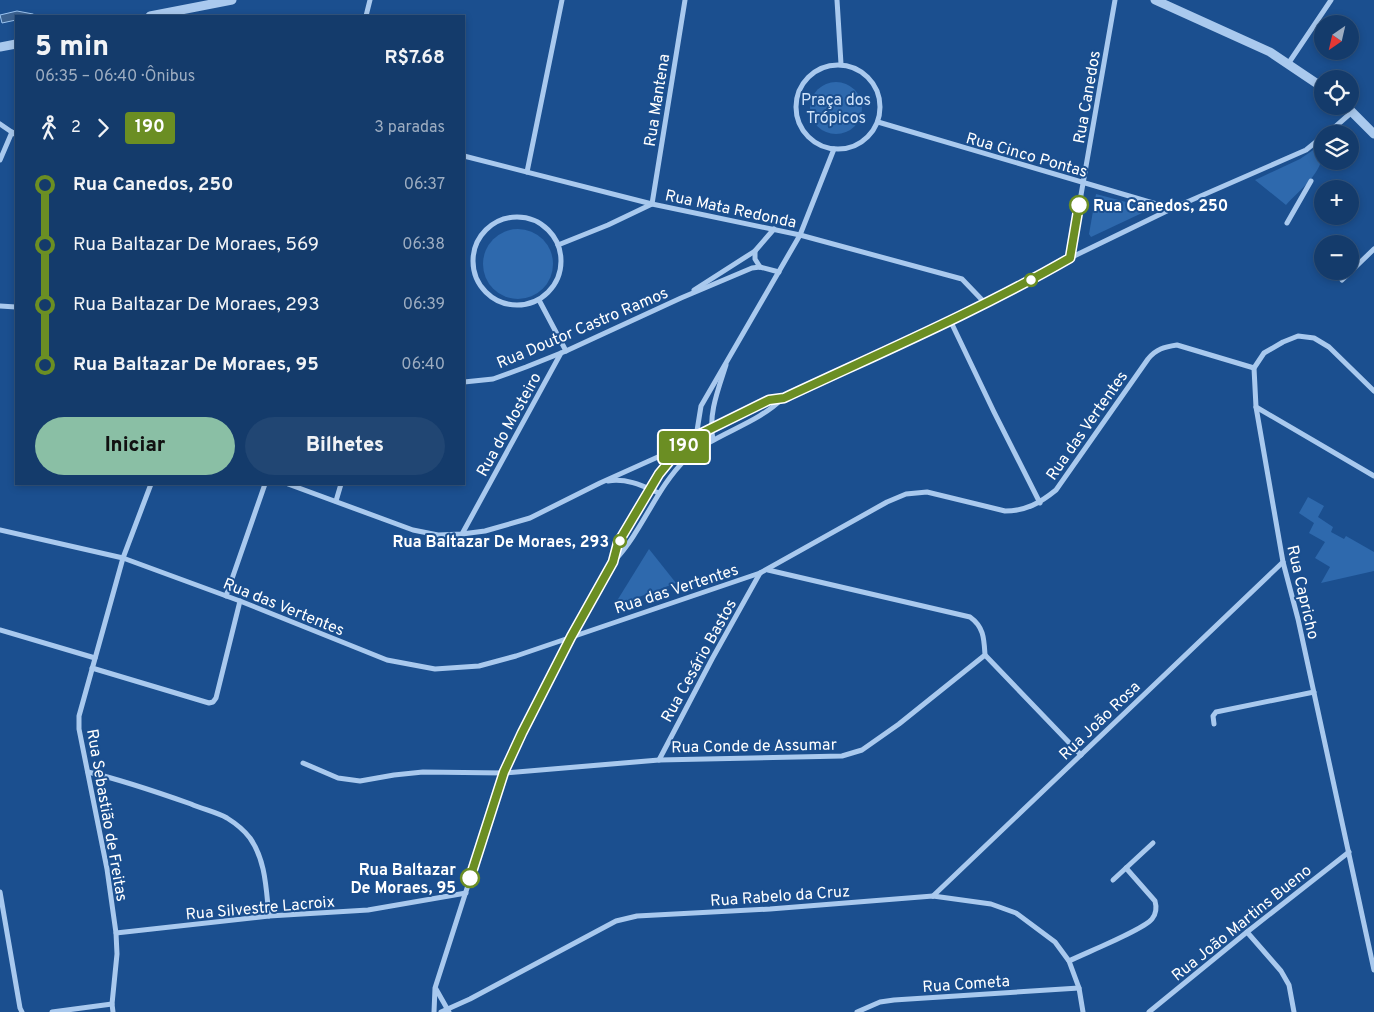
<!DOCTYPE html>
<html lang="pt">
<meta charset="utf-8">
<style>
:root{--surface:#143b6b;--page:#214673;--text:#f1f3f6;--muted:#9dadc1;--line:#33557e;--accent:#8abfa5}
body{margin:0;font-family:Overpass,sans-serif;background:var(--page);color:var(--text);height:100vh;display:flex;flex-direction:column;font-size:19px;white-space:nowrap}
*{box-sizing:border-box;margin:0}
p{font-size:16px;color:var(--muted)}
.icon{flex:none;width:28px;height:28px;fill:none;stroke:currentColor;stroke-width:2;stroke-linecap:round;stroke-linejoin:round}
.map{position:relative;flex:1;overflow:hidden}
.sheet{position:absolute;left:15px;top:15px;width:450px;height:470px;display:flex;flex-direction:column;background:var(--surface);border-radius:0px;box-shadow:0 2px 8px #0003,0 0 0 1px var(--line)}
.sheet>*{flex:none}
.badge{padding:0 10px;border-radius:4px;font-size:18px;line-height:32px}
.needle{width:32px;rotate:214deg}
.controls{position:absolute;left:1314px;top:15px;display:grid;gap:10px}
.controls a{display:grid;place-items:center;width:45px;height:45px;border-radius:50%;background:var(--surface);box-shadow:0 2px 8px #0003,0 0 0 1px var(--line);font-size:25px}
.map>.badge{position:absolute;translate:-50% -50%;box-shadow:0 0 0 2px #fff}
.legs{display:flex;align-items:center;gap:8px;height:55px;padding:0 20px;font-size:16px}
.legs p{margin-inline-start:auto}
.head{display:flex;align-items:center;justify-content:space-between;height:85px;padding:0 20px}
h1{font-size:28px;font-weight:800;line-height:38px}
.primary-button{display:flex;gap:10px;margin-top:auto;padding:10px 20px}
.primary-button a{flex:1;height:58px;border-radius:30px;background:var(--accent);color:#111;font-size:20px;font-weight:800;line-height:58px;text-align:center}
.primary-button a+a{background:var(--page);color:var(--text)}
ul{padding:0 20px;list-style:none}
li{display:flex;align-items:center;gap:18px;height:60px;font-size:19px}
li i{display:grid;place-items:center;width:8px;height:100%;margin:0 6px;background:currentColor}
li i::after{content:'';width:12px;height:12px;margin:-6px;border:4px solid;border-radius:50%;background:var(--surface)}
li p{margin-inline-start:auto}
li:first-child i{background:linear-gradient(#0000 50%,currentColor 0)}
li:last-child i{background:linear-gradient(currentColor 50%,#0000 0)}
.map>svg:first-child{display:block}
.green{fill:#2e69ad}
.water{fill:#3c6290;stroke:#9cc4f0}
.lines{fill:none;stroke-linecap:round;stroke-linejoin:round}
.minor{stroke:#a9c9ee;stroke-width:5}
.tertiary{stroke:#a9c9ee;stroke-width:9}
.line-1-casing{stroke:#fff;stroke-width:11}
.line-1{stroke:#6b8e23;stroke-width:8}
.stop-1-dot{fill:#fff;stroke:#6b8e23;stroke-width:2.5}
.labels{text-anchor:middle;stroke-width:4;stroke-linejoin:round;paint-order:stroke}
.street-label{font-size:16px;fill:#fff;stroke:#1b4f8f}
.park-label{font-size:16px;fill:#cfe3fa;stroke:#1b4f8f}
.stop-label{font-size:16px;font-weight:bold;fill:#fff;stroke:#1b4f8f;text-anchor:end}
</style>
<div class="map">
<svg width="1374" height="1012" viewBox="0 0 1374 1012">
<rect width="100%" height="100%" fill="#1b4f8f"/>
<g class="green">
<circle cx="836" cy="108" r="26"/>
<path d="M1322 144C1328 169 1302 188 1286 205L1255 180 1300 159Z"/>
<polygon points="1096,194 1141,206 1144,210 1142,213 1091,237 1089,234"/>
<circle cx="518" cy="264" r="35"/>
<polygon points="1308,497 1324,506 1318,517 1333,527 1331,532 1344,539 1346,536 1374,552 1374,571 1321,583 1330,567 1315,558 1325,542 1309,533 1314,523 1299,513"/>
<polygon points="649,549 676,583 615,606 615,604"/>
</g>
<polygon class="water" points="17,11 33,14 36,16 16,16 16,20 2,23 0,15"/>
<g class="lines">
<g class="minor">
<polyline points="837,0 841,64"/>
<polyline points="366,16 370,0"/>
<polyline points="1288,64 1331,0"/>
<circle cx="838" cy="107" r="42"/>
<polyline points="878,122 1170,208"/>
<polyline points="0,124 16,135"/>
<polyline points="1327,134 1352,112"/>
<polyline points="464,156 652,204 800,235 962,279 985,303"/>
<polyline points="0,160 12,132"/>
<polyline points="527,172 562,0"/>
<circle cx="517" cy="261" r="44"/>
<polyline points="1287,223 1311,181"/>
<polyline points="558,245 608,225 652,204 685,0"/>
<polyline points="755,251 755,259 760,267"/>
<polyline points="1070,258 1115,0"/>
<polyline points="1342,280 1374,249"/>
<polyline points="694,290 755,251 774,229"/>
<polyline points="539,300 566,351"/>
<polyline points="0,306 16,307"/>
<polyline points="950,320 994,412 1040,503"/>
<polyline points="464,382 493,379 526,367 566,351 681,298 752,268 760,267 779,272"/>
<polyline points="1374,391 1329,347 1314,338 1298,336 1283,342 1264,353 1254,368 1256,407 1283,562 1298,619 1374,970"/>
<polyline points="1256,407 1374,476"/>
<path d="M713 440C708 414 718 390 726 365"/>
<polyline points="701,448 696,437 701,406 800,235 834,149"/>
<path d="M608 481C627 478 643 486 659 493"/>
<polyline points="288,484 413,530 438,535 462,534 485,531 530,518 600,483 669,452 677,452 686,460"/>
<polyline points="336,501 341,484"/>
<path d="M0 530 123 558 240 601 387 660 435 669 479 666 516 656 760 573 887 502 906 494 927 492 1005 511C1026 511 1040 503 1056 490L1148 359C1156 349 1164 347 1177 345L1254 368"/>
<polyline points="462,534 561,353"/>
<path d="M615 560C643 530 656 488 686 459 715 433 756 425 783 398"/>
<polyline points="226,596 265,484"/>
<polyline points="0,630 95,658"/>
<polyline points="985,655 1081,755"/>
<polyline points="92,668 209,703 213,702 216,698 240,601"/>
<polyline points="1214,724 1213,716 1216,712 1314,692"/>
<polyline points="659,760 712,659 760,573"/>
<path d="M303 763 338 778 360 781 394 775 423 772 504 773 659 760 842 756 862 750 899 724 985 655C984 639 984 627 970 617L768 570"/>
<path d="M88 772C122 780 157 792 191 804 202 809 216 812 227 818 235 823 244 830 250 838 266 861 266 889 269 916"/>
<polyline points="1113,880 1153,843"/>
<polyline points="0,892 20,1008 22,1012"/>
<polyline points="933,896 1283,562"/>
<polyline points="1247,932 1281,971 1289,985 1294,1012"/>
<polyline points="116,933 269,916 368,910 466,893"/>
<path d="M1069 961C1085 953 1143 930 1152 919 1156 914 1157 908 1155 901L1126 868"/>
<polyline points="436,989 449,1012"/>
<polyline points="52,1012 112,1004"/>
<polyline points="113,1012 112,1004 117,954 116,933 107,869 79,729 79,716 123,558 151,484"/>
<polyline points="434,1012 435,988 504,773 522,733 571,637 613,562 618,543 649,489 667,463 696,437 769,400 784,398 950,320 1033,279 1070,258 1171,209 1306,150 1322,137"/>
<polyline points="441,1012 470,999 616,921 637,916 770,909 933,896 991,904 1016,913 1055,942 1069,961 1079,988 1083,1012"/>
<polyline points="857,1012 880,1002 894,1000 1079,988"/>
<polyline points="1149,1012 1247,932 1349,852"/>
</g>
<g class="tertiary">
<polyline points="1155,0 1270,52 1322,87"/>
<polyline points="150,16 232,0"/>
<polyline points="0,47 16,44"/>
<polyline points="1346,106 1374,134"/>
</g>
</g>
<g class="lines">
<g class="line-1-casing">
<path id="line-1" d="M470 878 504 772 522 733 571 637 613 562 618 543 659 474 677 452 696 436 769 400 784 398C880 353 978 311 1070 258L1079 205"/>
</g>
<use href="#line-1" class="line-1"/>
</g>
<g class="stop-1-dot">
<circle cx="1079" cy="205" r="9"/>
<circle cx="1031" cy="280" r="6"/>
<circle cx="620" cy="541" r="6"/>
<circle cx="470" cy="878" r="9"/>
</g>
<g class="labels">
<g class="street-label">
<text transform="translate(1086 97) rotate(-80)" y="6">Rua Canedos</text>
<text transform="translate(656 100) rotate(-81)" y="6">Rua Mantena</text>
<text transform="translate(1027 154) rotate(16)" y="6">Rua Cinco Pontas</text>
<text transform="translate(731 208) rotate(12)" y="6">Rua Mata Redonda</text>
<text transform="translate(582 327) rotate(-23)" y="6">Rua Doutor Castro Ramos</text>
<text transform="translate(508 424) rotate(-61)" y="6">Rua do Mosteiro</text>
<text transform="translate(1086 425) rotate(-55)" y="6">Rua das Vertentes</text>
<text transform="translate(676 588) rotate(-18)" y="6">Rua das Vertentes</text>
<text transform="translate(1304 592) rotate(77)" y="6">Rua Capricho</text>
<text transform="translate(284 606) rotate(22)" y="6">Rua das Vertentes</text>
<text transform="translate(698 660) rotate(-61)" y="6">Rua Cesário Bastos</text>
<text transform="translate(1099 720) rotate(-44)" y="6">Rua João Rosa</text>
<text transform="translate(754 745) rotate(-1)" y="6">Rua Conde de Assumar</text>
<text transform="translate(108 815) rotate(80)" y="6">Rua Sebastião de Freitas</text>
<text transform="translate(780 895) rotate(-4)" y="6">Rua Rabelo da Cruz</text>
<text transform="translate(260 907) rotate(-5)" y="6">Rua Silvestre Lacroix</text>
<text transform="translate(1241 922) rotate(-39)" y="6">Rua João Martins Bueno</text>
<text transform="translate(966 983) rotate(-4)" y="6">Rua Cometa</text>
</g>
<g class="park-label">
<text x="836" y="105">Praça dos<tspan x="836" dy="18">Trópicos</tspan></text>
</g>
<g class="stop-label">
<text x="1093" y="211" text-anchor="start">Rua Canedos, 250</text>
<text x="609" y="547">Rua Baltazar De Moraes, 293</text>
<text x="456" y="875">Rua Baltazar<tspan x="456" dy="18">De Moraes, 95</tspan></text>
</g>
</g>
</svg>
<div class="controls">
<a><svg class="needle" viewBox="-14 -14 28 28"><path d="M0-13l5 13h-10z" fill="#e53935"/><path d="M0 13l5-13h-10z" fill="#9dadc1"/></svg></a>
<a><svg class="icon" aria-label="locate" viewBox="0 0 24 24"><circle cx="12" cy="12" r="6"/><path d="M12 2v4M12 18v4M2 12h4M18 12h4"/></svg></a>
<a><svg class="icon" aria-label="layers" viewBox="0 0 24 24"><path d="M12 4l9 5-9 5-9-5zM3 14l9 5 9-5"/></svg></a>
<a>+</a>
<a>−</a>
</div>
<b class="badge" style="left:684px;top:447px;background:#6b8e23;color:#fff">190</b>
<section class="sheet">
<div class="head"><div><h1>5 min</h1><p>06:35 – 06:40 · Ônibus</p></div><b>R$7.68</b></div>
<div class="legs"><svg class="icon" aria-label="walk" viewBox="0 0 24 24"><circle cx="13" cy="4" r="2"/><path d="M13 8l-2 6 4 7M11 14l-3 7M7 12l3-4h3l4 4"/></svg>2<svg class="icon" aria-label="forward" viewBox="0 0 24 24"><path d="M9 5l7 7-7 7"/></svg><b class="badge" style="background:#6b8e23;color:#fff">190</b><p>3 paradas</p></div>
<ul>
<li><i style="color:#6b8e23"></i><b>Rua Canedos, 250</b><p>06:37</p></li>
<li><i style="color:#6b8e23"></i><span>Rua Baltazar De Moraes, 569</span><p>06:38</p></li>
<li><i style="color:#6b8e23"></i><span>Rua Baltazar De Moraes, 293</span><p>06:39</p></li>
<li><i style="color:#6b8e23"></i><b>Rua Baltazar De Moraes, 95</b><p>06:40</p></li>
</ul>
<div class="primary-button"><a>Iniciar</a><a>Bilhetes</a></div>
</section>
</div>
